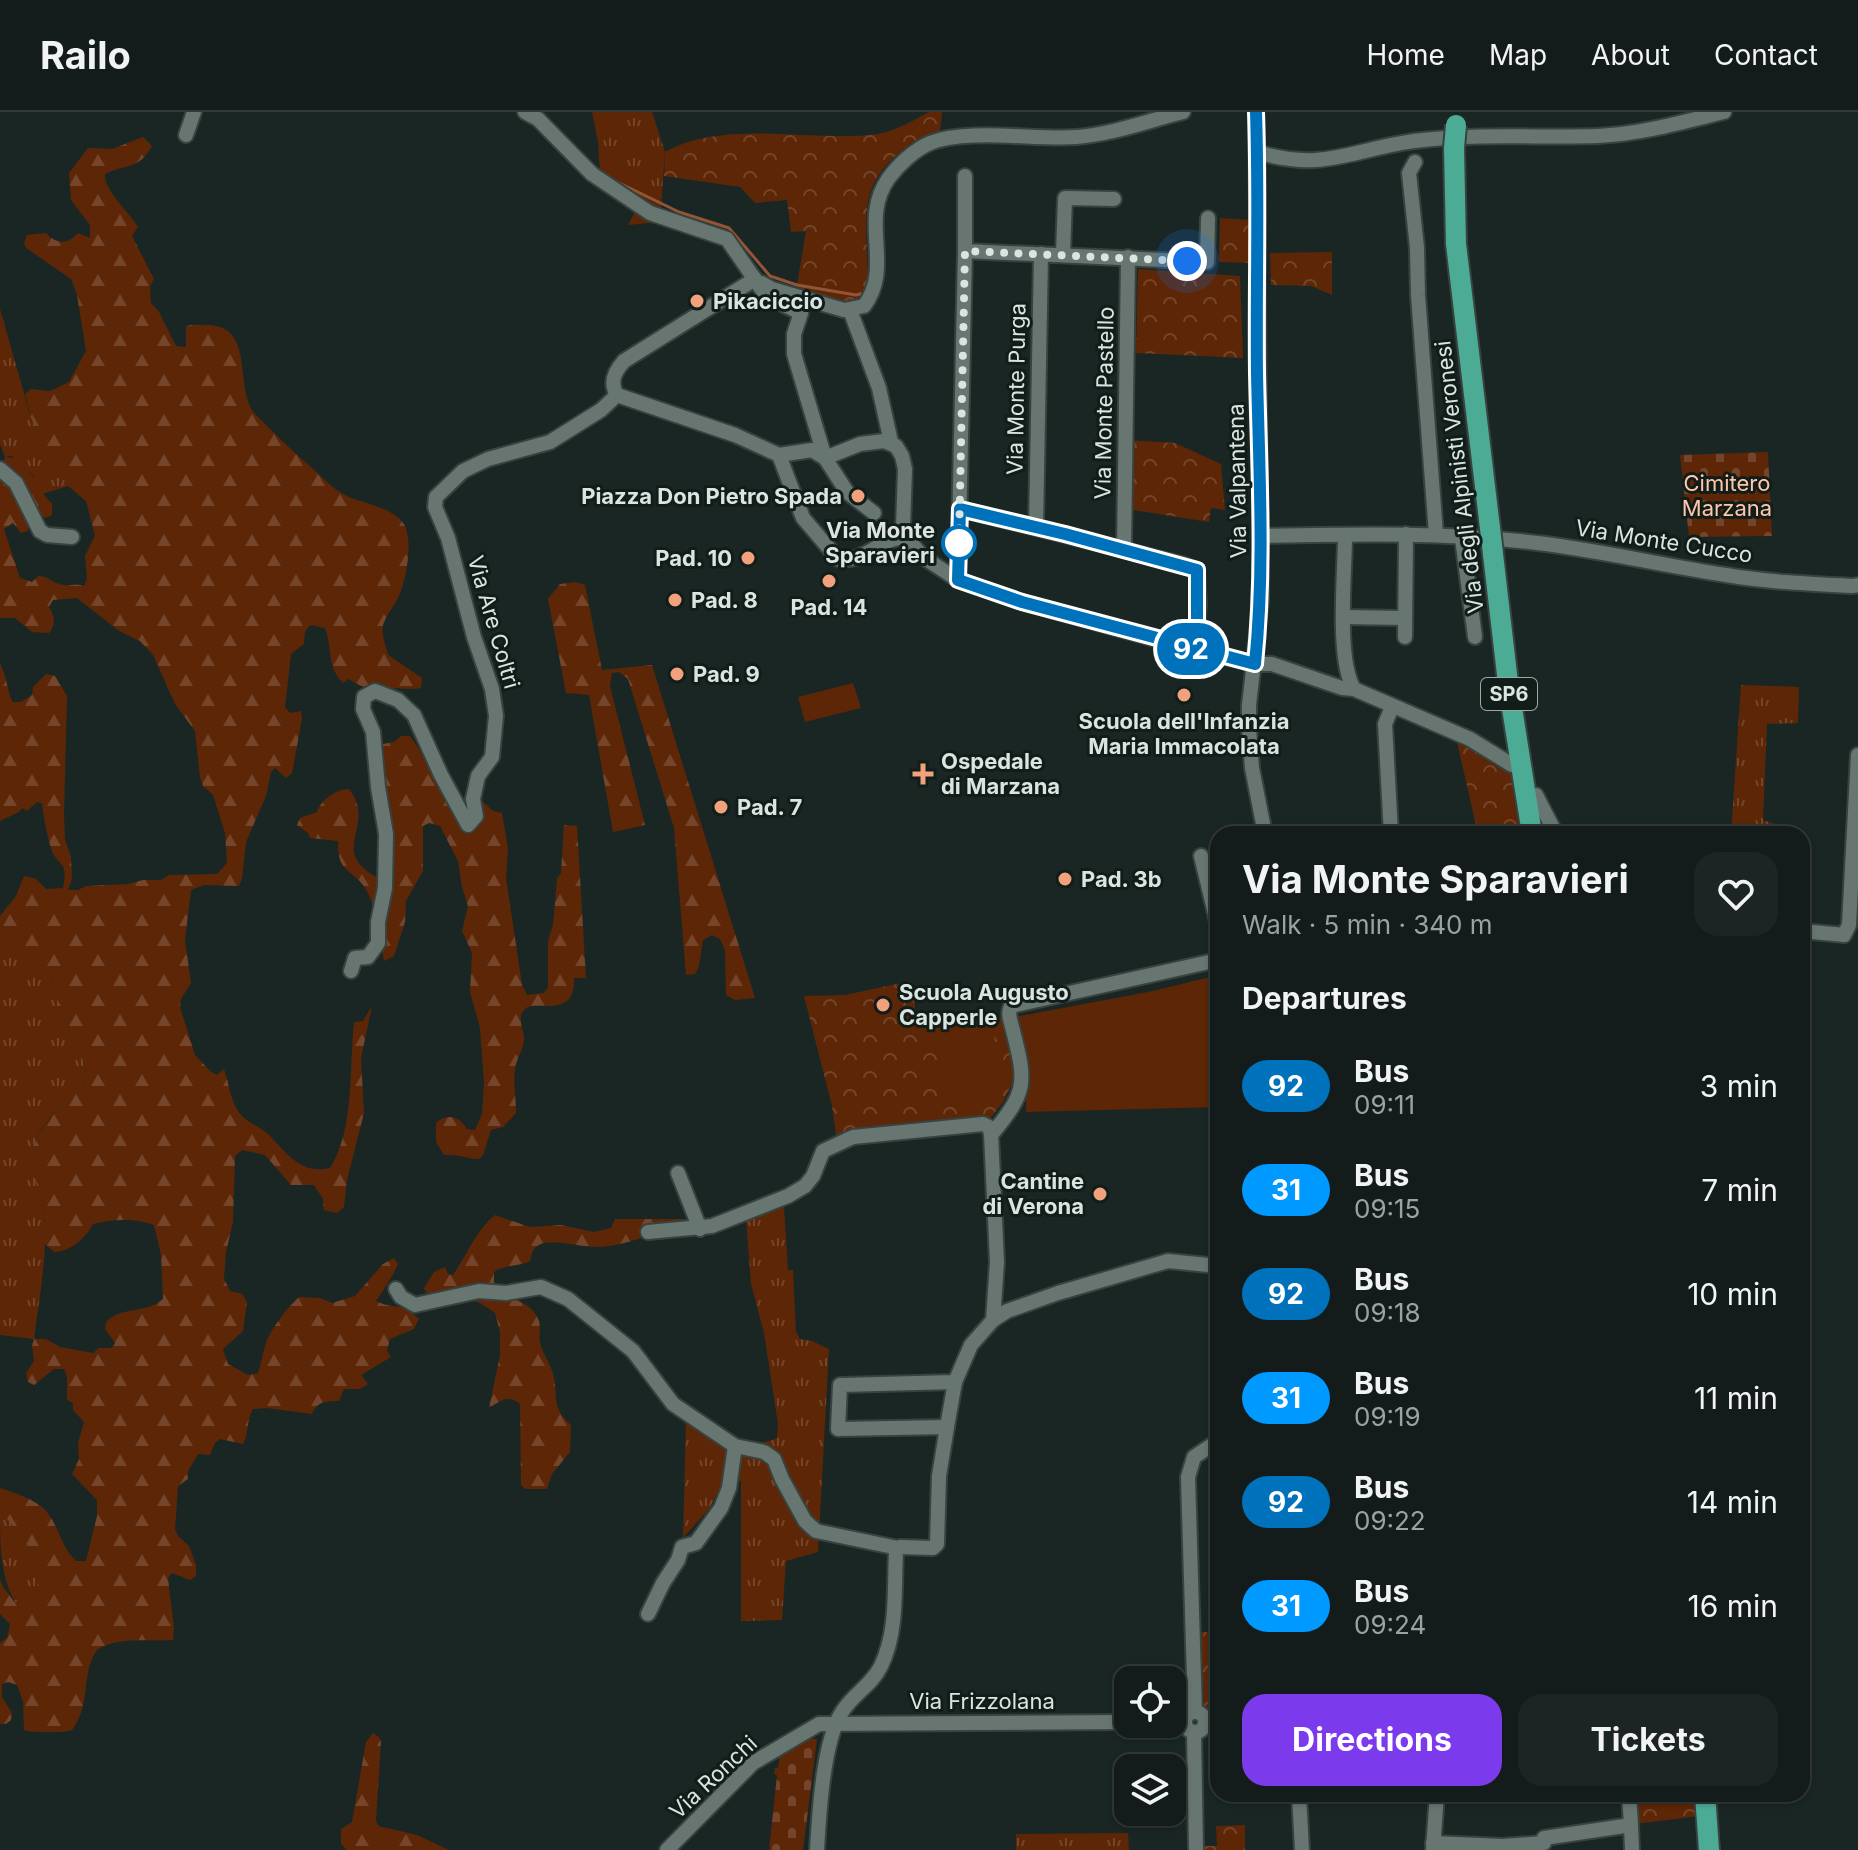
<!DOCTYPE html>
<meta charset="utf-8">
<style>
:root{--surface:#131c1a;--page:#1c2523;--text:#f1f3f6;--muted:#9da1a2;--line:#323a39;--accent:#7c3aed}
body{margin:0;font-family:Inter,sans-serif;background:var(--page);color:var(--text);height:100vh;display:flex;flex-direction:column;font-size:30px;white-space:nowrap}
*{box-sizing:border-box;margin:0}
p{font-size:26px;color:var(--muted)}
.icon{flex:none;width:44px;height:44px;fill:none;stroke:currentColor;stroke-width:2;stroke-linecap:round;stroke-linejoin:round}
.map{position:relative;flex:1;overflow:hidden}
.panel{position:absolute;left:1210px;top:714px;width:600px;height:976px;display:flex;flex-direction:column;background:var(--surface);border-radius:24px;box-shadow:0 2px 6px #0004,0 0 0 2px var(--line)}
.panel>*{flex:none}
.badge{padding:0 16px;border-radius:26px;font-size:28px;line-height:52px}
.fabs{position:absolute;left:1114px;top:1554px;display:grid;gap:16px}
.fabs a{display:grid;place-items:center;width:72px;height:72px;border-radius:16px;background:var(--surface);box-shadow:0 2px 6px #0004,0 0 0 2px var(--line);font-size:40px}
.you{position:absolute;width:40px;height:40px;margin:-20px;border:6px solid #fff;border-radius:50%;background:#1a73e8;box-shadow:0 0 0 12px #1a73e833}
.map>.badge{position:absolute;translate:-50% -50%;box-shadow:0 0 0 4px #fff}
h2{padding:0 32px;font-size:30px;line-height:72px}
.round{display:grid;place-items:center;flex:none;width:84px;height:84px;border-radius:24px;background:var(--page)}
.summary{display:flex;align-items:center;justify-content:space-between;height:136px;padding:0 32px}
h1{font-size:38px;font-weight:700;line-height:60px}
.action{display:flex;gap:16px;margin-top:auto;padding:16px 32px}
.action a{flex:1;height:92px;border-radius:24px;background:var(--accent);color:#fff;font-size:32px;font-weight:700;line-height:92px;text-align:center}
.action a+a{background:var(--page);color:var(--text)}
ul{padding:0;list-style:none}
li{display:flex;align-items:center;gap:24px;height:104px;padding:0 32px}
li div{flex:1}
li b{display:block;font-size:30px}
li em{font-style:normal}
li .badge{min-width:88px;font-weight:700;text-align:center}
header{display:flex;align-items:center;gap:48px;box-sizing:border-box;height:112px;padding:0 40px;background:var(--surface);border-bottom:2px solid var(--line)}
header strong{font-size:38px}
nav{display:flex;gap:44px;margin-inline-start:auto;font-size:28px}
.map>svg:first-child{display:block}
.grass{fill:url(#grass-tufts)}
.forest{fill:url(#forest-firs)}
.cemetery{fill:url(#cemetery-stones)}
.park{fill:url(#park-crowns)}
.pitch{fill:#5d2606}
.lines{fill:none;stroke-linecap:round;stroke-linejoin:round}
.stream{stroke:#935537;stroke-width:3}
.minor-casing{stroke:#38423f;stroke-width:18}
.highway-casing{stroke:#38423f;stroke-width:24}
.minor{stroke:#677671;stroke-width:14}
.highway{stroke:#4bab95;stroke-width:20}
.highway-bridge-casing{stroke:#38423f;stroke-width:24;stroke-linecap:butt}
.highway-bridge{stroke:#4bab95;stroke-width:20}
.line-casing{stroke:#fff;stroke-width:18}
.line{stroke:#0072bc;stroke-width:12}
.walk{stroke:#dce4e2;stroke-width:8;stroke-dasharray:0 14.4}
.poi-dot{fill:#f1a17c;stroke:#101d19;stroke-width:3}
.stop-dot{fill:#fff;stroke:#0072bc;stroke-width:4}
.labels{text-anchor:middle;stroke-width:6;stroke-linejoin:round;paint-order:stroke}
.shield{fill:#101d19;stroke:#9fa8a6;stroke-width:2}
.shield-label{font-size:20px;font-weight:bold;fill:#dce4e2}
.poi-label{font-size:22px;font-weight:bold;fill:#dce4e2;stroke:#101d19;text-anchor:start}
.street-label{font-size:22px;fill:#dce4e2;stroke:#101d19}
.park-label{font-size:22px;fill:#fec6ab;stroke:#101d19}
.stop-label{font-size:22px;font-weight:bold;fill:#dce4e2;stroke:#101d19;text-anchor:end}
</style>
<header>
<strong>Railo</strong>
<nav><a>Home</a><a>Map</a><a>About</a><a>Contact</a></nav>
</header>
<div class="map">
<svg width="1858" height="1738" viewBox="0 0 1858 1738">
<defs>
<pattern id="grass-tufts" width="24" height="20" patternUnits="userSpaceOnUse" patternTransform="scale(2)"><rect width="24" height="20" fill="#5d2606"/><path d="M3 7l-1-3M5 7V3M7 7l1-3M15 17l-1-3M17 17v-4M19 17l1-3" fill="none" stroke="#74452a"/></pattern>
<pattern id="forest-firs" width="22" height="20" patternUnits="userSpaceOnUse" patternTransform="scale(2)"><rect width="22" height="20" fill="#5d2606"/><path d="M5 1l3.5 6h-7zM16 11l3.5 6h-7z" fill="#74452a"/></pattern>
<pattern id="cemetery-stones" width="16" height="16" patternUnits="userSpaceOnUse" patternTransform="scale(2)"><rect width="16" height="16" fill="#5d2606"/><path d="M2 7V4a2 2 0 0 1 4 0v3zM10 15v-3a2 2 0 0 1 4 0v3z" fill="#74452a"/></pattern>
<pattern id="park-crowns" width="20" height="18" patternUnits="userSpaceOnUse" patternTransform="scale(2)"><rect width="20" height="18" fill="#5d2606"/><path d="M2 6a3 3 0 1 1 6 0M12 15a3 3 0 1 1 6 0" fill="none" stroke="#74452a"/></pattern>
</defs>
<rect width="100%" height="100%" fill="#192623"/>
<g class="grass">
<polygon points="592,0 652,0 665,40 660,110 628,113 642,87 600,60 598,30"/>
<polygon points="0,197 31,306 68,374 42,382 33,363 11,344 5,345 0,332"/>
<polygon points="1741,573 1799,575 1798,611 1767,612 1763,708 1785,715 1785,722 1731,722"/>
<path d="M0 831 10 841 25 845 33 857H46L50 863 60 896 70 903C69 909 67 917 69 922 78 946 93 950 82 978L66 983C58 999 36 1019 33 1035 29 1058 42 1081 44 1103 48 1143 39 1186 34 1227L0 1223Z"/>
<path d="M783 1078 788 1158H793L796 1220 800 1227 812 1229 829 1237 818 1440 786 1449 782 1508 741 1509V1369L725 1367 709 1397 683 1426 686 1306C713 1320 746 1340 777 1326L778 1312 764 1221 751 1172 745 1093Z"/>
<path d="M0 1399C25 1426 54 1460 28 1496L20 1497C0 1471 0 1434 0 1399Z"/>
<polygon points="1128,1721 1129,1738 1016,1738 1016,1722"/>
</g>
<g class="forest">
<path d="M143 25 152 34C138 59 127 51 105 62 103 77 129 100 138 115L132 124 154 167 150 174 151 191 159 200 176 234 186 235V214C194 212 202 213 210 213 256 216 233 279 256 303 275 322 293 340 313 357 324 367 334 378 347 384 364 392 396 396 405 414 413 432 406 469 398 486 393 495 386 504 383 513 381 522 386 534 388 543L422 566 421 576 414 577 363 575 348 567 343 571C326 554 333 536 325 516L310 513 305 520 304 532 291 542 285 595 290 601 301 599 302 607 292 661 286 666 275 656 271 660 266 684 246 730 242 767 239 774 204 773 191 778 185 828 191 871 181 887 180 895 195 943 211 960 217 963 224 957C229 971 230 987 238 999 246 1011 258 1013 268 1022 286 1040 300 1063 330 1056 355 1017 349 954 354 910L363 909 372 894 361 946 364 1001 347 1068 344 1095 337 1101 324 1098 323 1087 314 1073H291L265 1043 242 1038 235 1044 233 1110 226 1140 224 1167 230 1179 242 1182 247 1190 243 1219 223 1237 228 1252 248 1263 258 1261C261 1253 264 1234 267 1228 274 1213 287 1196 299 1185L320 1186 332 1191 355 1184 383 1152 394 1146 398 1152C392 1166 384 1177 376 1189 393 1198 401 1189 419 1207L414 1217 390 1227 387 1239 391 1245 361 1263 368 1272 360 1277H344L339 1289C327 1289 317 1289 312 1302L267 1296 253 1297C246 1309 249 1321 243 1332L220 1327 215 1331 210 1343 198 1342 188 1359V1367L178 1374 175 1417 178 1424 189 1434 196 1453V1464L190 1468 172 1461 168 1466 174 1516 173 1528C149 1530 119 1524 97 1538 80 1562 92 1592 72 1618 65 1621 31 1621 24 1618L23 1589 17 1573 8 1570 2 1572V1585L12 1601 11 1608 6 1612H0V1531L7 1526 10 1512 0 1502V1467L3 1475 20 1497 28 1495C54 1460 24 1426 0 1399V1376C15 1381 35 1387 46 1399 59 1414 61 1435 76 1449H86L97 1404V1388L72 1362 79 1347 78 1331 84 1310 73 1298V1291L67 1288V1265L64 1257H54L34 1273 28 1270 26 1261 34 1249 32 1234 34 1227H46L60 1235 93 1241 99 1236H112L115 1231 105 1217 106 1210C121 1194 146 1202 163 1187L161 1143 154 1113C137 1106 112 1107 93 1112 86 1126 70 1140 54 1140L45 1132C43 1122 45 1112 44 1102 41 1078 24 1053 35 1029 43 1012 58 1000 66 982L82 978C93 950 78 946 69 922 67 917 69 909 70 903L60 897 50 863 46 857H33L25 845 10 841 0 831V804L16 784 24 764 36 767 46 777 63 776C69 746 57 756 51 736 47 724 43 702 42 691L37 690 27 699 22 696 19 700 0 709V552C7 564 8 583 13 590H21L32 583 33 575 46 562 55 564 67 584 64 703 65 728 71 745 72 767 68 778H78L86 774 128 772 143 768H161L169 763 217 762 227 751 225 721 213 683 203 674 200 665 195 619 175 592 153 543 140 529 119 519 77 486 53 488 49 495C55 505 56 513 49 521L32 520 15 506H0V364L5 345 19 347C22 355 27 356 32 363 41 374 40 381 52 391V403L46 406 30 399 28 419 21 421 13 411 4 417 20 466 32 470 38 464C49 464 53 472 64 473 72 474 76 471 84 474L87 467 85 444 95 423 86 389 68 374 50 346 31 306 25 282 31 277 50 279 69 270 86 239 77 183 71 167 26 136 24 131 27 123 46 121C56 132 68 133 78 121L90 126V113L71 88 69 61 88 36 112 37Z"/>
<polygon points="575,470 585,473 602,558 652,553 755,886 735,888 726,883 725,838 720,827 712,823 703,828 699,854 695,862 686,863 674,716 628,567 619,560 612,561 610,574 645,713 613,720 589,583 566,581 548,487 560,472"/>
<path d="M401 624H410L417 634 464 716 480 687 493 699 502 701 508 737 506 766 522 873 527 883 544 881 548 875V829L553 813 557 767 561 761 564 713 577 714 586 866H574C576 908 535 887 525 897 516 905 524 917 524 927 524 937 516 947 515 957 513 972 516 986 516 1001L503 1015 491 1018 483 1043 479 1047C465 1047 459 1042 444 1043L436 1030V1011C447 1001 459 1004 467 1017L475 1018 482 1002 484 971 480 916 470 880 472 841 462 819 468 794 462 775 458 749 440 714 429 711 423 714V759L406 789 405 810 394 844 384 849C380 825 378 797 365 776 352 756 337 762 338 729L310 726 308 721 297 713 300 706 317 700C321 688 336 677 349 677 379 715 323 741 383 768L379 642 383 632 394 630Z"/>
<path d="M495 1103 530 1115 561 1113 594 1120 611 1116 615 1107H685C656 1120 627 1135 595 1135 580 1135 550 1126 539 1133 533 1136 531 1143 530 1149 519 1155 506 1152 494 1160V1170L505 1185C519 1187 534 1195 539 1209 541 1217 538 1226 541 1234 544 1244 551 1253 553 1262 559 1284 550 1295 571 1313L570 1340 552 1362 547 1377H525L521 1373 520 1292C509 1282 500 1289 489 1296L500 1243V1220L495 1201C488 1196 480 1190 472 1188 456 1183 431 1194 424 1176L434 1160 445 1155 448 1162 453 1163C467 1143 476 1118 495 1103Z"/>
<polygon points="373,1621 379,1625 381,1630 376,1708 378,1714 417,1723 449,1738 347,1738 341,1732 341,1717 352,1710 366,1630"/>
</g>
<g class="cemetery">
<polygon points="1768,340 1772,424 1689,425 1680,343"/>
<polygon points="799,1625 817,1627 803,1738 769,1738 777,1663 774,1662 775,1656 778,1656 781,1635"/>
</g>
<g class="park">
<path d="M929 0H942L940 20C905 29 871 58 867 96 864 125 870 155 867 184L851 196 796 179 806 119 791 120 787 88 755 91 740 75 664 64 665 40C726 6 812 31 878 22 895 19 914 8 929 0Z"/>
<polygon points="1220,106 1251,108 1250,151 1219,150"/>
<polygon points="1332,140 1332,183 1311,174 1271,173 1270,141"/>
<polygon points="1138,157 1240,164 1243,246 1136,241"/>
<polygon points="1126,328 1175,331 1221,352 1225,398 1211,396 1209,410 1127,397"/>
<polygon points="1457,630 1513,657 1526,722 1478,722"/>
<polygon points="911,869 918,915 1002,906 1016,964 1003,990 989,1008 836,1023 832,994 804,884 845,883"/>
<polygon points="1201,1520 1218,1520 1218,1606 1212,1606 1204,1595"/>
<polygon points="1632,1682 1697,1682 1699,1704 1635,1712"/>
<polygon points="1245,1713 1245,1738 1204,1738 1204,1734 1217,1734 1216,1714"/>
</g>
<g class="pitch">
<polygon points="853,571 861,596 805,610 798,585"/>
<polygon points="1218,863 1218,995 1026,1000 1026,961 1014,905 1153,879"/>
<polygon points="993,916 1003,990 944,994 937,924"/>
</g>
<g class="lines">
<polyline class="stream" points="615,69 679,100 729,116 770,164 797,173 856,183 865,181"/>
<g class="minor-casing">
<g id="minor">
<polyline points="525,0 538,7 592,62 650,101 727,127 767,185 801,201 794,222 794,242 825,346 847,380 874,401"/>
<polyline points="1256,0 1261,488 1249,593 1249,616 1252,656 1265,722"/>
<polyline points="186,23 194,0"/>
<path d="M1257 40C1324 60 1350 38 1414 29 1475 21 1536 26 1598 24 1641 22 1683 10 1724 0"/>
<polyline points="1415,50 1409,61 1417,136 1418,183 1436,422"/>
<polyline points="965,64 965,139 1207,150 1208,106"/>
<polyline points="1063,142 1065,86 1114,87"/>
<path d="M755 167 624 249C615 259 609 270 617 283L735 323 779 343"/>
<path d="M761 171 772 177 844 198 864 194C894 155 859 109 888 67 898 53 914 38 930 31 966 16 1035 28 1076 25 1114 22 1147 9 1183 0"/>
<polyline points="850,198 879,276 891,330"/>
<path d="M779 343 803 406 838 447C865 452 882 423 907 426"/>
<polyline points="779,343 812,338 825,346"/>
<polyline points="825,346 860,332 884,329 896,334 902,344 905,357 903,416 907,426 923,445 958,468 1022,490 1195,538 1255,552 1272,552 1342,576 1354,577 1470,627 1512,653"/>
<polyline points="0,357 16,371 40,419 47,423 72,425"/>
<polyline points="960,397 1181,452 1197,458 1199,493 1195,538"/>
<polyline points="1036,414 1041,142"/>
<path d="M1262 424C1357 422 1452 420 1546 432 1607 440 1666 454 1726 463 1768 470 1811 472 1853 474L1858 473"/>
<path d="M1345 424C1345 460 1336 547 1354 577"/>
<polyline points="1462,426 1475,525"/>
<polyline points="1124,437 1128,145"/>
<polyline points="958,468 965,139"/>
<polyline points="1344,505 1405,506"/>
<polyline points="1405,525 1406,422"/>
<polyline points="1536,683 1556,722"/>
<polyline points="1391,722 1385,612 1392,595"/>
<polyline points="1201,744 1218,814"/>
<polyline points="1802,819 1844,823 1849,813 1858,643"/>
<polyline points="351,859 355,846 368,845 378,831 378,810 385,776 386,722 378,675 373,620 363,597 364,585 375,579 398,588 414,603 441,663 468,713 476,704 473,687 478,664 492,645 496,604 492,577 474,525 448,426 435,395 436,385 463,359 488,347 550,330 601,298 617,283"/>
<path d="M991 1023C1026 981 1027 972 1013 919 1011 909 1007 903 1011 894L1218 848"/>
<polyline points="678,1061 700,1117"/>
<polyline points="648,1120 712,1114 788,1084 805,1074 813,1064 823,1039 853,1025 983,1012 989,1015 991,1022 997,1150 993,1208"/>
<polyline points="396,1177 401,1185 415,1193 479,1179 506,1181 541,1175 568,1187 633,1239 673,1292 735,1334 764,1340 774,1347 782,1367 805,1409 816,1419 898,1436"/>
<polyline points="947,1315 955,1270"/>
<polyline points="648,1502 663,1471 678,1448 682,1435 696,1431 721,1396 729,1376 735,1334"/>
<circle cx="1195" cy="1610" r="10"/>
<polyline points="1195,1600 1188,1365 1194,1345 1218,1329"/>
<polyline points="1194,1621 1196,1738"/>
<polyline points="1299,1682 1302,1738"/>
<polyline points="1631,1713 1632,1738"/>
<polyline points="1433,1731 1503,1734 1544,1731 1544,1726 1631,1713 1629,1682"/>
<polyline points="1433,1737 1437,1682"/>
<polyline points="667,1738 753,1651 819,1612 1128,1610"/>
<path d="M817 1738C819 1703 823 1629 842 1600 853 1582 872 1573 881 1554 898 1519 894 1477 896 1439L900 1435 933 1436 937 1432 939 1364 947 1315 838 1317 840 1273 955 1270 971 1233 993 1208 1007 1199 1058 1181 1168 1149 1218 1154"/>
</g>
</g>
<g class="highway-casing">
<g id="highway">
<polyline points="1454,36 1456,132 1490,416"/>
<polyline points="1493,442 1508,571 1532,722"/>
<polyline points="1705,1682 1709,1738"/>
</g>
</g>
<use href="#minor" class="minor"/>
<use href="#highway" class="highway"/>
<g class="highway-bridge-casing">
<g id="highway-bridge">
<polyline points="1454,36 1456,13"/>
<polyline points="1490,416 1493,442"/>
</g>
</g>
<use href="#highway-bridge" class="highway-bridge"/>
</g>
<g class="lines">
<g class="line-casing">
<path id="line" d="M1197 515V458L1065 422 960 397 958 468 1022 490 1255 552C1265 455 1259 358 1257 261 1256 174 1259 87 1256 0"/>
</g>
<use href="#line" class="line"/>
<polyline class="walk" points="959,431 965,139 1187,149"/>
</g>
<g class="poi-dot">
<circle cx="697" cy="189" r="8"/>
<circle cx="858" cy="384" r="8"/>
<circle cx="748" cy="446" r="8"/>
<circle cx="829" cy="469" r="8"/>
<circle cx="675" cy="488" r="8"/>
<circle cx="677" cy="562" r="8"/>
<circle cx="1184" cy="583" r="8"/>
<path d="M919 650h8v8h8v8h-8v8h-8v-8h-8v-8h8z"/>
<circle cx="721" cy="695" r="8"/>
<circle cx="1065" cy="767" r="8"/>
<circle cx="883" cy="893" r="8"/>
<circle cx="1100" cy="1082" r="8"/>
</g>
<circle class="stop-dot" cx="959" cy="431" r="16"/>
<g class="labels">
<rect class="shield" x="1481" y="566" width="56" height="32" rx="6"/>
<g class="shield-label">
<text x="1509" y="589">SP6</text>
</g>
<g class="poi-label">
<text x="713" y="197">Pikaciccio</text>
<text x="842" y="392" text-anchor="end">Piazza Don Pietro Spada</text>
<text x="732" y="454" text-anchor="end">Pad. 10</text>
<text x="691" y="496">Pad. 8</text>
<text x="829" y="503" text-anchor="middle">Pad. 14</text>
<text x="693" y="570">Pad. 9</text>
<text x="1184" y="617" text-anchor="middle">Scuola dell'Infanzia<tspan x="1184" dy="25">Maria Immacolata</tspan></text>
<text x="941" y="657">Ospedale<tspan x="941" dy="25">di Marzana</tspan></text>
<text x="737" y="703">Pad. 7</text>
<text x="1081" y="775">Pad. 3b</text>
<text x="899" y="888">Scuola Augusto<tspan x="899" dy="25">Capperle</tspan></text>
<text x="1084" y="1077" text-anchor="end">Cantine<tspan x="1084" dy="25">di Verona</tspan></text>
</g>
<g class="street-label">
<text transform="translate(1016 277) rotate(-89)" y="8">Via Monte Purga</text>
<text transform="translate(1104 291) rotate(-89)" y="8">Via Monte Pastello</text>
<text transform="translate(1459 365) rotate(-97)" y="8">Via degli Alpinisti Veronesi</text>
<text transform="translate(1237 369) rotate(-91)" y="8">Via Valpantena</text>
<text transform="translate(1664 429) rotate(9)" y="8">Via Monte Cucco</text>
<text transform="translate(494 510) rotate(74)" y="8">Via Are Coltri</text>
<text x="982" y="1597">Via Frizzolana</text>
<text transform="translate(713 1665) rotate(-43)" y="8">Via Ronchi</text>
</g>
<g class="park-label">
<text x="1727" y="379">Cimitero<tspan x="1727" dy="25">Marzana</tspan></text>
</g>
<g class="stop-label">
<text x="935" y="426">Via Monte<tspan x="935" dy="25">Sparavieri</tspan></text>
</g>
</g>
</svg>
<div class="fabs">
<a><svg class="icon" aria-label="locate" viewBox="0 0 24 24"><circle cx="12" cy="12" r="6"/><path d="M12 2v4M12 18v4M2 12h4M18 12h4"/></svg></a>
<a><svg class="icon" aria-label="layers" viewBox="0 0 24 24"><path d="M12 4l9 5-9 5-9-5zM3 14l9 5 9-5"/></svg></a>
</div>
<div class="you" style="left:1187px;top:149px"></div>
<b class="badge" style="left:1191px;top:537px;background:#0072bc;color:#fff">92</b>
<section class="panel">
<div class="summary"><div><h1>Via Monte Sparavieri</h1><p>Walk · 5 min · 340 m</p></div><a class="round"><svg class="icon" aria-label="heart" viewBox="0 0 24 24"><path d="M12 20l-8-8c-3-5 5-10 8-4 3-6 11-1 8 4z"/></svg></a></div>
<h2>Departures</h2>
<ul>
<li><span class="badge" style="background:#0072bc;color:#fff">92</span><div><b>Bus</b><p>09:11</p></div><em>3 min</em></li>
<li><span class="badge" style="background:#09f;color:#fff">31</span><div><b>Bus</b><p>09:15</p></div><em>7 min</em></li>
<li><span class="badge" style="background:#0072bc;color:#fff">92</span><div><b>Bus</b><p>09:18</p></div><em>10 min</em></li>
<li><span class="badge" style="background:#09f;color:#fff">31</span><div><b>Bus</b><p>09:19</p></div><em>11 min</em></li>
<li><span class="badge" style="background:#0072bc;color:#fff">92</span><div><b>Bus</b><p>09:22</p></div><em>14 min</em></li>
<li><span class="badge" style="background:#09f;color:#fff">31</span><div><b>Bus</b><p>09:24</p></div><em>16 min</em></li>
</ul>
<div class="action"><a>Directions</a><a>Tickets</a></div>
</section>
</div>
